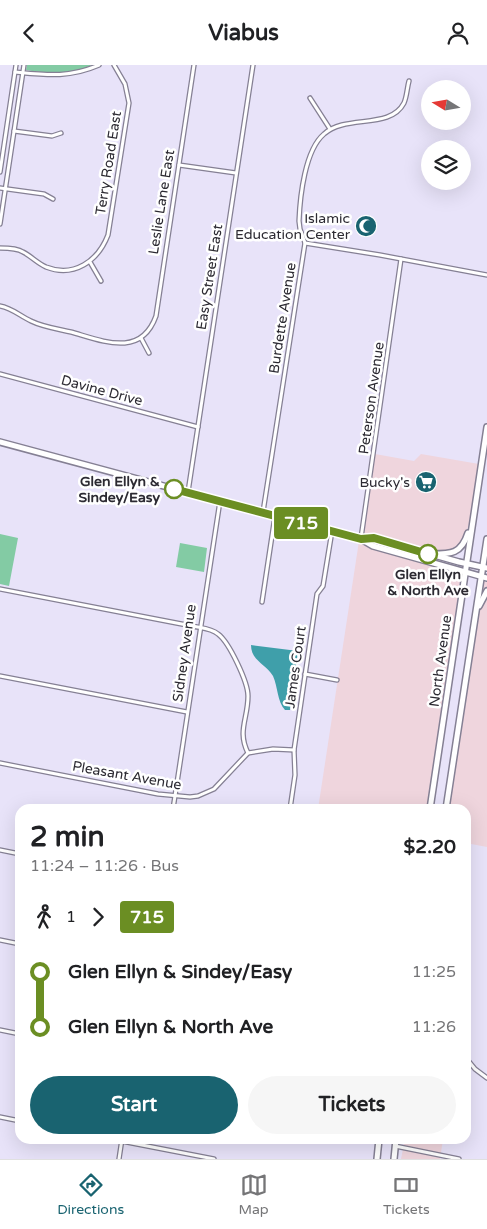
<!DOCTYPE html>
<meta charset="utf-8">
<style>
:root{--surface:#fff;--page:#f6f6f6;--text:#202124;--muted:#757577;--line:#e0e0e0;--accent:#196370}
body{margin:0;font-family:"Varela Round",sans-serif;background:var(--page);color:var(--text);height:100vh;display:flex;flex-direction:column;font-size:19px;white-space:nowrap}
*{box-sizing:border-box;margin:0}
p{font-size:16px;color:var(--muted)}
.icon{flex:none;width:28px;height:28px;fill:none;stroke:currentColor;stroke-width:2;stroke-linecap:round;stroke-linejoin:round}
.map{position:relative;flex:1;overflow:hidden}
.details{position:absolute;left:15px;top:739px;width:456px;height:340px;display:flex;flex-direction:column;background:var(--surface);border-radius:15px;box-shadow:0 5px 20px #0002}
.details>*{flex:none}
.badge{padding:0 10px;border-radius:4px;font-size:18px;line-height:32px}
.needle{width:32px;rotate:281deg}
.tools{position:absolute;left:421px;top:15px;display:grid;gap:10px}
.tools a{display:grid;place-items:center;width:50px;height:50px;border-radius:50%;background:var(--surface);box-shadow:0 5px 20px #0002;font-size:25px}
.map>.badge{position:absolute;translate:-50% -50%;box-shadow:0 0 0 2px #fff}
.legs{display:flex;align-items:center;gap:8px;height:55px;padding:0 15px;font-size:16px}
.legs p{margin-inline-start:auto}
.headline{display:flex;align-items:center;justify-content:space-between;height:85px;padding:0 15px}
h1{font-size:28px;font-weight:700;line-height:38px}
.primary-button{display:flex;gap:10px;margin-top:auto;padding:10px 15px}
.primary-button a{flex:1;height:58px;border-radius:30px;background:var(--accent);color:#fff;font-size:20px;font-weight:700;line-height:58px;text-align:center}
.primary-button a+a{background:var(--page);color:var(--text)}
ul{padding:0 15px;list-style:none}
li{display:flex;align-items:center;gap:18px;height:55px;font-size:19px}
li i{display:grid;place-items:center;width:8px;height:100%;margin:0 6px;background:currentColor}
li i::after{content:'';width:12px;height:12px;margin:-6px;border:4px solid;border-radius:50%;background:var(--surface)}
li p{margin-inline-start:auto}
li:first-child i{background:linear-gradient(#0000 50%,currentColor 0)}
li:last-child i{background:linear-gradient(currentColor 50%,#0000 0)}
header{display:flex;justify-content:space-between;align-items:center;height:65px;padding:0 15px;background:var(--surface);font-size:22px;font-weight:700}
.tab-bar{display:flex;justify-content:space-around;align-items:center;height:70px;border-top:1px solid var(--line);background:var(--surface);font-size:14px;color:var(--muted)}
.tab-bar a{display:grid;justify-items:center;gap:2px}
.tab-bar .selected{color:var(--accent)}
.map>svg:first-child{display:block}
.commercial{fill:#efd5dd}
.green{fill:#83cba4}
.water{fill:#3f9faa}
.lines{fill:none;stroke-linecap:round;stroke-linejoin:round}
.street-casing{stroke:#858094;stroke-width:5.5}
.secondary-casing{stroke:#858094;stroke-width:8}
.primary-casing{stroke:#858094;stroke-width:8}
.street{stroke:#fff;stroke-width:3}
.secondary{stroke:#fff;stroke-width:5}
.primary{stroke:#fff;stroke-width:5}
.line-1-casing{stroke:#fff;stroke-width:11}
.line-1{stroke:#6b8e23;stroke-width:8}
.stop-1-dot{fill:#fff;stroke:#6b8e23;stroke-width:2.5}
.labels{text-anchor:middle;stroke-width:5;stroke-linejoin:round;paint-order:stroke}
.street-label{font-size:14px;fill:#2c2a32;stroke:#fff}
.poi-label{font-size:14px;fill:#2c2a32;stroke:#fff;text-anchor:end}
.stop-label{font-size:14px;font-weight:bold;fill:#2c2a32;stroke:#fff;text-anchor:end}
</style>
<header><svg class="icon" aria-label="back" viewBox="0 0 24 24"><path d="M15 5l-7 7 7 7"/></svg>Viabus<svg class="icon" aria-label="person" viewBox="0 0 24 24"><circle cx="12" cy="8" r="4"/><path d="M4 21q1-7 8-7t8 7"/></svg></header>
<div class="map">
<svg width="487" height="1094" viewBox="0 0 487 1094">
<rect width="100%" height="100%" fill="#e8e3f9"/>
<g class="commercial">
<polygon points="375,389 414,396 421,389 479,399 474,438 468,462 463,477 458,484 448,487 429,487 362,473"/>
<polygon points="359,476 461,509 428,744 318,744"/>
<polygon points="483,514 487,515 487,782 466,778 466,744 449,744"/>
<polygon points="405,1074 443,1074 440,1094 401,1094"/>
</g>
<g class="green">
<path d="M27 0H92C70 10 50 9 26 5Z"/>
<polygon points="0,469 18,473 9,521 0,519"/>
<polygon points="180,478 207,483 204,507 176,502"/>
</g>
<path class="water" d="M251 580 298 586 290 645H285C277 636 278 622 273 611 266 599 251 596 251 580Z"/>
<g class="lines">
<g class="street-casing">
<g id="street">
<path d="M15 7C47 10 69 13 99 0"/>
<polyline points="310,33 330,64"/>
<polyline points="14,66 52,71 61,68"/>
<polyline points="179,100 236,108"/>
<polyline points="0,107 16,0"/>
<polyline points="0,123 44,129 53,134"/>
<polyline points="0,159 24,0"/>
<polyline points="305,178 380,190 487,210"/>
<path d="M0 183C7 183 17 183 23 187 31 191 37 198 46 202 74 213 98 196 108 170L129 38 125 19 114 0"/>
<polyline points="90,197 101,216"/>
<path d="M0 241C12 243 20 251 31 256 43 262 58 264 71 267 103 276 141 293 156 251L194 0"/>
<polyline points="141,273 149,288"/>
<polyline points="0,309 198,362"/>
<polyline points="188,427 253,0"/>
<path d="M263 447 305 178 300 164 299 156C300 131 305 85 324 69 346 49 390 65 404 38 407 31 407 23 409 16"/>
<polyline points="361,473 401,194"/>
<path d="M0 524 192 561C200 563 211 563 218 569 229 577 248 617 248 631 248 654 237 666 248 688"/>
<polyline points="262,537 275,451"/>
<polyline points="305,609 337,615"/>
<polyline points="0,611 187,647"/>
<polyline points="0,698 158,729 190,732 198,731 214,724 248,688 273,684 294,685"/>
<polyline points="173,744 220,436"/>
<polyline points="272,744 279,742 294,744"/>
<polyline points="290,744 295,710 294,685 317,529 323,521 332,466"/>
<polyline points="0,785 20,789"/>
<polyline points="0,875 20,879"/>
<polyline points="0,965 20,969"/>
<polyline points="466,993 475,1004 487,1013"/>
<polyline points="0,1052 20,1056"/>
<polyline points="111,1074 214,1094"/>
<polyline points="395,1081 459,1094"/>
<polyline points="119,1094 122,1074"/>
</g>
</g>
<g class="secondary-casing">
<g id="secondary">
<polyline points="0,377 361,474 373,481 487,513"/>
<polyline points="362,474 374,473 459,497 487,503"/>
</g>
</g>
<g class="primary-casing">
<g id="primary">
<path d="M429 489C450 489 461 490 468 468"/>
<polyline points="479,541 487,526"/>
<polyline points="430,744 487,362"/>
<polyline points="446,744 487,474"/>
<polyline points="377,1094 379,1074"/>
<polyline points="394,1094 396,1074"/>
</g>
</g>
<use href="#street" class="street"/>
<use href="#secondary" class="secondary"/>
<use href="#primary" class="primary"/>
</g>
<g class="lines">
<g class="line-1-casing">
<polyline id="line-1" points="174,424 361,474 374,473 428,489"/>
</g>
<use href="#line-1" class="line-1"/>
</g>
<defs>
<g id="mosque-disc" transform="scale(1.125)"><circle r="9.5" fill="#196370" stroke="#fff"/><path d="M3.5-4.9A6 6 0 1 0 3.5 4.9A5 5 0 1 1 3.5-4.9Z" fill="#fff"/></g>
<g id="supermarket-disc" transform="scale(1.125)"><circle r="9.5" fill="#196370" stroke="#fff"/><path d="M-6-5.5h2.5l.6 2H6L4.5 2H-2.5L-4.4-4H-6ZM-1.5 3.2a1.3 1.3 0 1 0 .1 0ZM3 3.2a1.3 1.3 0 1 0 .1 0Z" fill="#fff"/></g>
</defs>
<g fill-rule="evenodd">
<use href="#mosque-disc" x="366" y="161"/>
<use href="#supermarket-disc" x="426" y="417"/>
</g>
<g class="stop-1-dot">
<circle cx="174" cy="424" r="9"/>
<circle cx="428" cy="489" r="9"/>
</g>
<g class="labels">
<g class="street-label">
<text transform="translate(108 98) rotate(-81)" y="5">Terry Road East</text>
<text transform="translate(161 137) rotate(-81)" y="5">Leslie Lane East</text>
<text transform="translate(209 212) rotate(-81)" y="5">Easy Street East</text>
<text transform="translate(282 253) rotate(-81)" y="5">Burdette Avenue</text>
<text transform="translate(102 325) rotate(15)" y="5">Davine Drive</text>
<text transform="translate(371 333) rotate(-82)" y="5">Peterson Avenue</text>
<text transform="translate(184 588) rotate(-82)" y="5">Sidney Avenue</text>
<text transform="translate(440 596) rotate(-82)" y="5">North Avenue</text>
<text transform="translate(295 602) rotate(-82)" y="5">James Court</text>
<text transform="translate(127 710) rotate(10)" y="5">Pleasant Avenue</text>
</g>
<g class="poi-label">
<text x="350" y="158">Islamic<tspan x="350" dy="16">Education Center</tspan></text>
<text x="410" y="422">Bucky's</text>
</g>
<g class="stop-label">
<text x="160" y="421">Glen Ellyn &amp;<tspan x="160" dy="16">Sindey/Easy</tspan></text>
<text x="428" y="514" text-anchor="middle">Glen Ellyn<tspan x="428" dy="16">&amp; North Ave</tspan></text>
</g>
</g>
</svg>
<div class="tools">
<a><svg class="needle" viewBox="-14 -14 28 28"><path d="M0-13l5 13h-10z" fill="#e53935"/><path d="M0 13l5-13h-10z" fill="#757577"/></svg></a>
<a><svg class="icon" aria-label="layers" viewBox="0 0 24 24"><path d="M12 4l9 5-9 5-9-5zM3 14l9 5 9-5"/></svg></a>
</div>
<b class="badge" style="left:301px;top:458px;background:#6b8e23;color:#fff">715</b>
<section class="details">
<div class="headline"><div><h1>2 min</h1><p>11:24 – 11:26 · Bus</p></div><b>$2.20</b></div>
<div class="legs"><svg class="icon" aria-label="walk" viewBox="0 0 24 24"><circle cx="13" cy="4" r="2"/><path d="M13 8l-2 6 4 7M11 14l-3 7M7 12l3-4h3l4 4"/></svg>1<svg class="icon" aria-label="forward" viewBox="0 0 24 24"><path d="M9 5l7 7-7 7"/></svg><b class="badge" style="background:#6b8e23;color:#fff">715</b></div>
<ul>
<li><i style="color:#6b8e23"></i><b>Glen Ellyn &amp; Sindey/Easy</b><p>11:25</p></li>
<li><i style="color:#6b8e23"></i><b>Glen Ellyn &amp; North Ave</b><p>11:26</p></li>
</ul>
<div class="primary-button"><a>Start</a><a>Tickets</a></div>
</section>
</div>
<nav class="tab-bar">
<a class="selected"><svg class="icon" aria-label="directions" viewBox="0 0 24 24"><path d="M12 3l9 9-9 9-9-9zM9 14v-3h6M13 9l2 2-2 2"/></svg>Directions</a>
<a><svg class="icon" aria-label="map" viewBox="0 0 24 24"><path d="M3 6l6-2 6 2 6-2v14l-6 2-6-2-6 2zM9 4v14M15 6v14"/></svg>Map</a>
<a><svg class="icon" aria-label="tickets" viewBox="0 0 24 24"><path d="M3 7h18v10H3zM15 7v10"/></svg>Tickets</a>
</nav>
